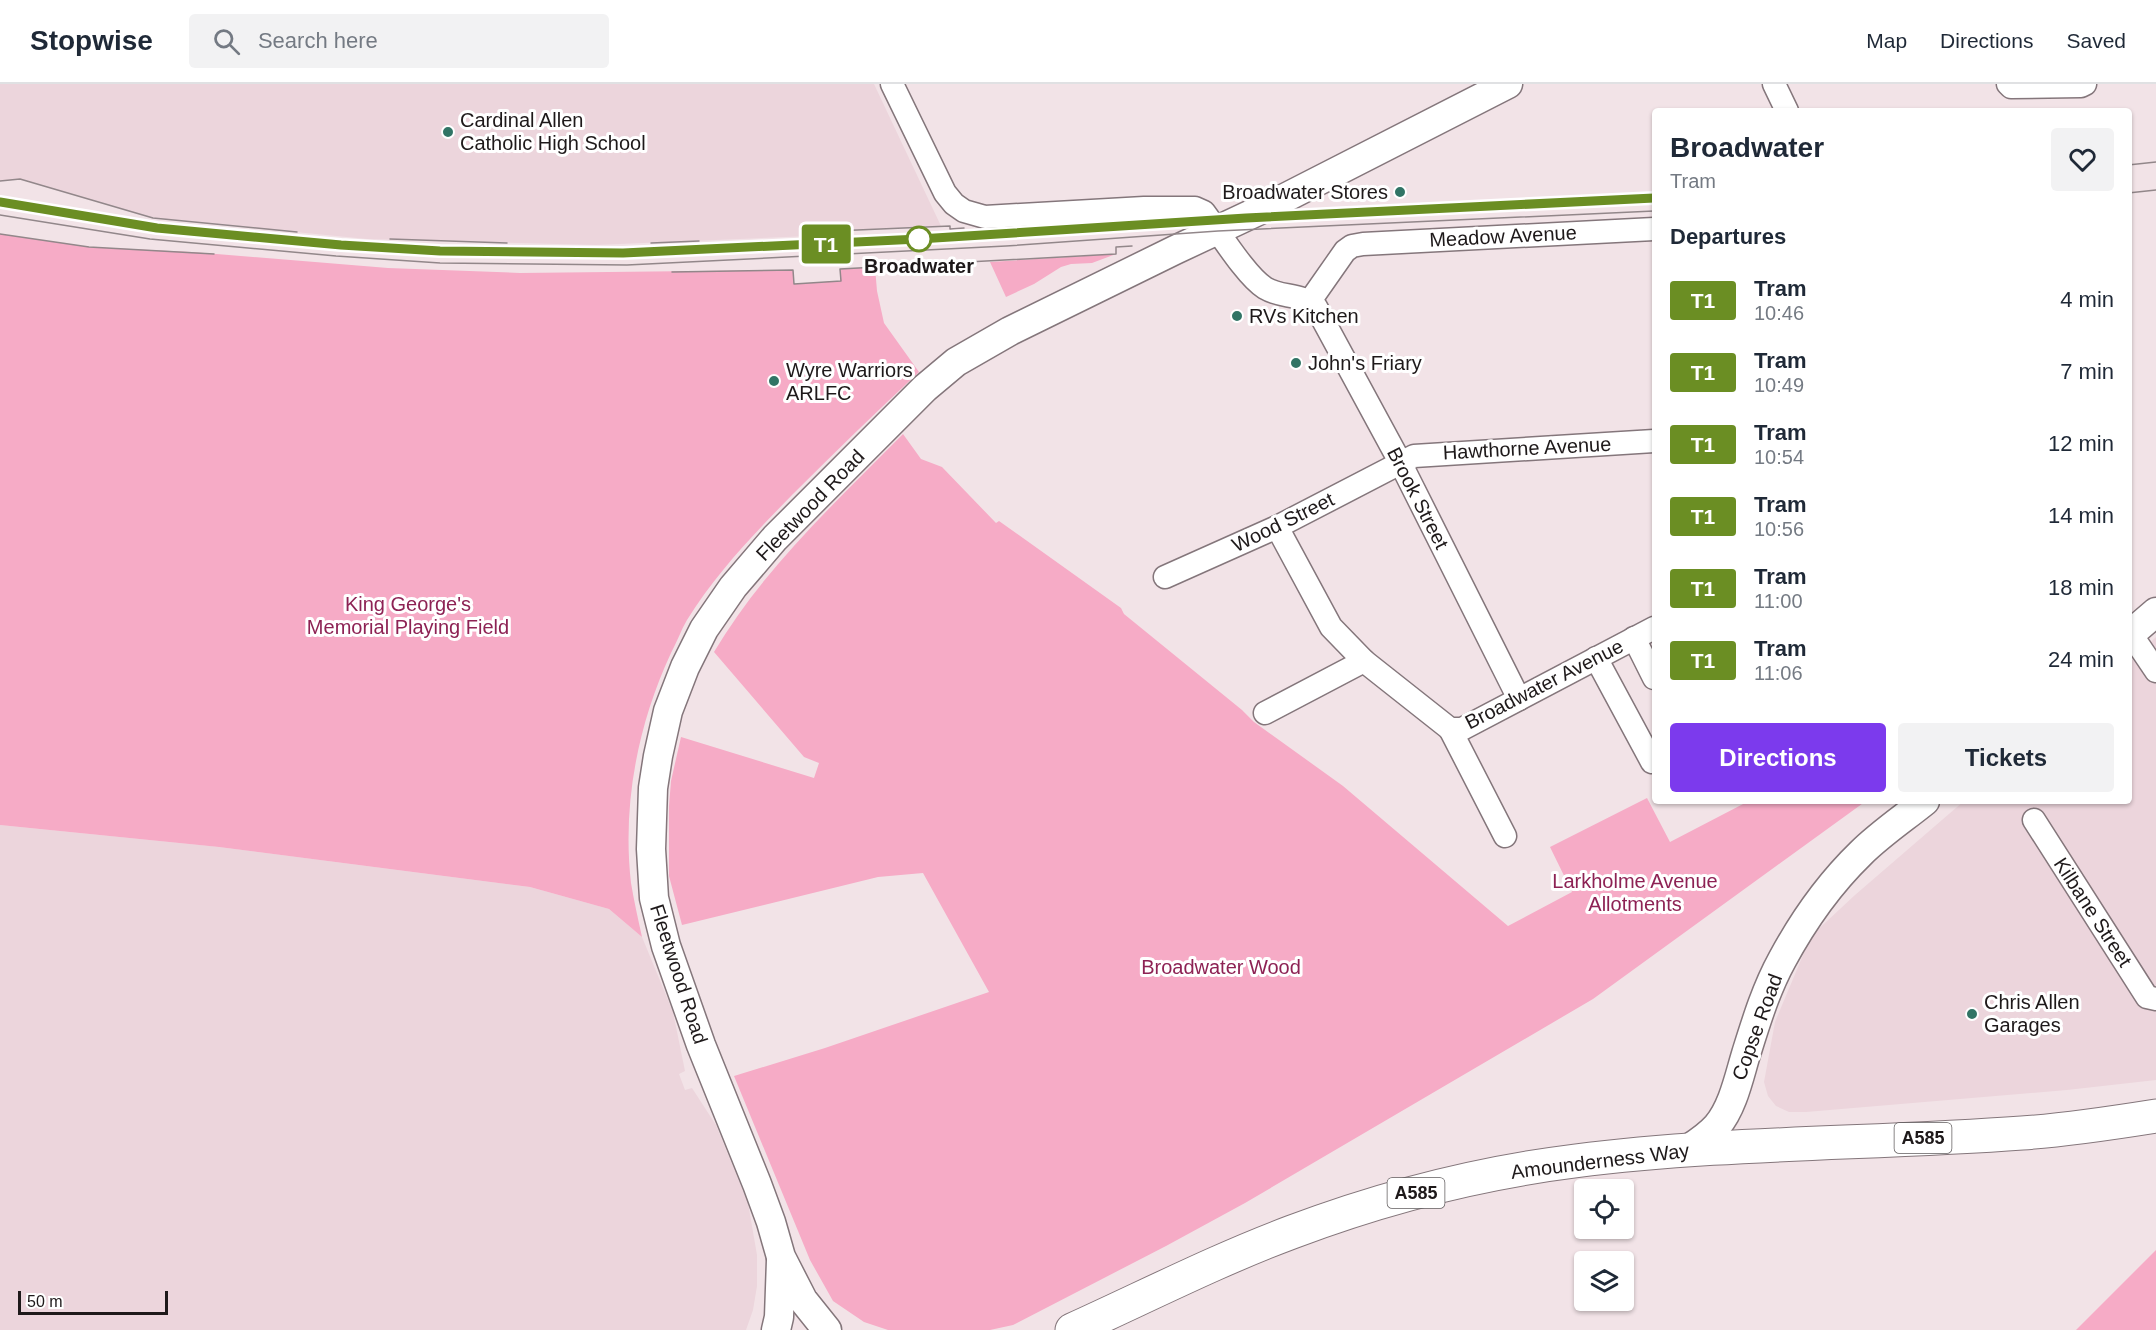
<!DOCTYPE html>
<style>
:root{--surface:#fff;--page:#f2f2f3;--text:#1f2937;--muted:#747a83;--line:#e0e1e3;--accent:#7c3aed}
body{margin:0;font-family:Helvetica,sans-serif;background:var(--page);color:var(--text);height:100vh;display:flex;flex-direction:column;font-size:22px;white-space:nowrap}
*{box-sizing:border-box;margin:0}
p{font-size:20px;color:var(--muted)}
.icon{flex:none;width:33px;height:33px;fill:none;stroke:currentColor;stroke-width:2;stroke-linecap:round;stroke-linejoin:round}
.map{position:relative;flex:1;overflow:hidden}
.sheet{position:absolute;left:1652px;top:24px;width:480px;height:696px;display:flex;flex-direction:column;background:var(--surface);border-radius:6px;box-shadow:0 2px 4px #0004}
.sheet>*{flex:none}
.badge{padding:0 12px;border-radius:4px;font-size:21px;line-height:39px}
.tools{position:absolute;left:1574px;top:1095px;display:grid;gap:12px}
.tools a{display:grid;place-items:center;width:60px;height:60px;border-radius:6px;background:var(--surface);box-shadow:0 2px 4px #0004;font-size:30px}
.scale{position:absolute;left:18px;bottom:15px;width:150px;box-sizing:border-box;padding-left:6px;border:3px solid #1e191a;border-top:0;font-size:16px;line-height:21px;white-space:nowrap;color:#1e191a;-webkit-text-stroke:4px #fff;paint-order:stroke}
.map>.badge{position:absolute;translate:-50% -50%;box-shadow:0 0 0 3px #fff}
h2{padding:0 18px;font-size:22px;line-height:54px}
.round{display:grid;place-items:center;flex:none;width:63px;height:63px;border-radius:6px;background:var(--page)}
.head{display:flex;align-items:center;justify-content:space-between;height:102px;padding:0 18px}
h1{font-size:28px;font-weight:800;line-height:45px}
.cta{display:flex;gap:12px;margin-top:auto;padding:12px 18px}
.cta a{flex:1;height:69px;border-radius:6px;background:var(--accent);color:#fff;font-size:24px;font-weight:800;line-height:69px;text-align:center}
.cta a+a{background:var(--page);color:var(--text)}
ul{padding:0;list-style:none}
li{display:flex;align-items:center;gap:18px;height:72px;padding:0 18px}
li div{flex:1}
li b{display:block;font-size:22px}
li em{font-style:normal}
li .badge{min-width:66px;font-weight:700;text-align:center}
header{display:flex;align-items:center;gap:36px;box-sizing:border-box;height:84px;padding:0 30px;background:var(--surface);border-bottom:2px solid var(--line)}
header strong{font-size:28px}
nav{display:flex;gap:33px;margin-inline-start:auto;font-size:21px}
.search{width:420px;height:54px;background:var(--page);display:flex;align-items:center;gap:15px;box-sizing:border-box;padding:0 21px;border-radius:6px;color:var(--muted);font-size:22px}
.map>svg:first-child{display:block}
.built{fill:#ecd5dc}
.green{fill:#f6abc6}
.lines{fill:none;stroke-linecap:round;stroke-linejoin:round}
.minor-casing{stroke:#84767b;stroke-width:25}
.tertiary-casing{stroke:#84767b;stroke-width:31}
.trunk-casing{stroke:#84767b;stroke-width:35}
.minor{stroke:#fff;stroke-width:22}
.tertiary{stroke:#fff;stroke-width:28}
.trunk{stroke:#fff;stroke-width:33}
.tram{stroke:#92878a;stroke-width:1.5}
.line-casing{stroke:#fff;stroke-width:14}
.line{stroke:#6b8e23;stroke-width:9}
.poi-dot{fill:#317465;stroke:#fff;stroke-width:2}
.stop-dot{fill:#fff;stroke:#6b8e23;stroke-width:3}
.labels{text-anchor:middle;stroke-width:6;stroke-linejoin:round;paint-order:stroke}
.shield{fill:#fff;stroke:#625e5f;stroke-width:1.5}
.shield-label{font-size:18px;font-weight:bold;fill:#1e191a}
.poi-label{font-size:20px;fill:#1e191a;stroke:#fff;text-anchor:start}
.street-label{font-size:20px;fill:#1e191a;stroke:#fff}
.stop-label{font-size:20px;font-weight:bold;fill:#1e191a;stroke:#fff}
.park-label{font-size:20px;fill:#8d2254;stroke:#fff}
</style>
<header>
<strong>Stopwise</strong>
<div class="search"><svg class="icon" aria-label="search" viewBox="0 0 24 24"><circle cx="10" cy="10" r="6"/><path d="M15 15l6 6"/></svg>Search here</div>
<nav><a>Map</a><a>Directions</a><a>Saved</a></nav>
</header>
<div class="map">
<svg width="2156" height="1246" viewBox="0 0 2156 1246">
<rect width="100%" height="100%" fill="#f2e3e7"/>
<g class="built">
<polygon points="0,0 874,0 941,142 834,147 834,151 596,161 367,155 153,134 20,95 0,97"/>
<polygon points="2156,553 2156,996 2067,1006 1806,1028 1789,1028 1776,1022 1768,1012 1764,998 1775,938 1811,852 1855,811 1964,717 2128,717 2129,579"/>
<polygon points="0,741 219,763 530,803 609,825 642,853 673,928 685,987 679,990 685,1006 692,1004 716,1041 748,1119 757,1171 757,1202 753,1226 746,1246 0,1246"/>
</g>
<g class="green">
<path d="M0 150 89 163 192 168 388 184 520 189 793 186 794 200 840 197V185L875 183 877 207 884 239 919 288C876 328 834 369 792 411 754 450 716 489 687 536 681 546 677 558 671 569 638 640 622 720 631 799 634 817 638 835 642 853L609 825 530 803 219 763 0 741Z"/>
<polygon points="1116,170 1092,179 1071,180 1061,183 1034,200 1006,213 990,178"/>
<path d="M903 350 921 375 942 383 996 439 999 437 1121 524 1124 530 1242 626 1254 638 1343 702 1508 842 1572 808 1550 763 1647 714 1670 758 1745 719 1744 717H1866L1593 915 1245 1119 1166 1162 1013 1241 990 1246H888L864 1238 833 1217 810 1176 734 992 825 964 989 908 923 789 878 793 682 841 669 792V722L671 697 681 653 814 694 819 679 804 673 714 568C763 485 836 418 903 350Z"/>
<polygon points="2156,1166 2156,1246 2076,1246"/>
</g>
<g class="lines">
<g class="minor-casing">
<g id="minor">
<path d="M892 0 945 109 954 120 964 127 985 133 1144 124H1195L1204 128C1219 148 1246 192 1265 204 1281 214 1301 209 1316 223L1400 378 1519 615"/>
<polyline points="1774,0 1787,27"/>
<polyline points="2008,0 2011,3 2081,2 2085,0"/>
<polyline points="1310,217 1345,167 1352,162 1363,160 1654,145"/>
<polyline points="1277,443 1331,543 1364,577 1450,645 1462,645 1654,544"/>
<polyline points="1165,493 1277,443 1414,372 1654,357"/>
<polyline points="2131,550 2156,587"/>
<polyline points="1634,554 1654,594"/>
<polyline points="1596,574 1652,678 1654,677"/>
<polyline points="1265,629 1364,577"/>
<polyline points="1450,645 1505,752"/>
<polyline points="2034,736 2147,913 2156,915"/>
</g>
</g>
<g class="tertiary-casing">
<g id="tertiary">
<polyline points="2128,552 2156,528"/>
<path d="M1688 1065C1699 1058 1709 1051 1717 1042 1733 1023 1739 993 1746 970 1756 938 1766 905 1782 876 1803 837 1829 800 1861 769 1880 750 1904 734 1925 717"/>
<polyline points="776,1246 779,1233 781,1176"/>
<polyline points="827,1246 803,1216 781,1173 771,1138 757,1100 701,961 666,862 654,814 651,765 653,704 658,672 668,627 685,583 704,545 733,503 775,454 925,304 956,278 1010,247 1175,166 1273,120 1508,0"/>
</g>
</g>
<g class="trunk-casing">
<path id="trunk" d="M1072 1246C1145 1213 1217 1176 1292 1148 1382 1114 1479 1089 1575 1077 1723 1058 1873 1060 2022 1049 2067 1046 2112 1039 2156 1032"/>
</g>
<use href="#minor" class="minor"/>
<use href="#tertiary" class="tertiary"/>
<use href="#trunk" class="trunk"/>
<g class="tram">
<polyline points="2128,81 2156,78"/>
<polyline points="0,97 20,95 153,134 297,148"/>
<polyline points="2128,109 2156,106"/>
<polyline points="0,118 157,144 341,161 440,167 623,169 919,155 1246,134 1654,114"/>
<polyline points="0,131 150,155 336,172 440,179 627,181 1006,162 1218,147 1654,127"/>
<polyline points="0,150 89,163 214,170"/>
<polyline points="819,152 834,151 834,147 950,142 950,145 964,144"/>
<polyline points="390,155 507,159"/>
<polyline points="651,159 699,157"/>
<polyline points="672,188 793,186 794,200 841,197 840,185 1116,170 1116,163 1132,162"/>
</g>
</g>
<g class="lines">
<g class="line-casing">
<polyline id="line" points="0,118 157,144 341,161 440,167 623,169 919,155 1246,134 1654,114"/>
</g>
<use href="#line" class="line"/>
</g>
<g class="poi-dot">
<circle cx="448" cy="48" r="6"/>
<circle cx="1400" cy="108" r="6"/>
<circle cx="1237" cy="232" r="6"/>
<circle cx="1296" cy="279" r="6"/>
<circle cx="774" cy="297" r="6"/>
<circle cx="1972" cy="930" r="6"/>
</g>
<circle class="stop-dot" cx="919" cy="155" r="12"/>
<g class="labels">
<g class="shield">
<rect x="1894.5" y="1039" width="57" height="30" rx="4.5"/>
<rect x="1387.5" y="1094" width="57" height="30" rx="4.5"/>
</g>
<g class="shield-label">
<text x="1923" y="1060">A585</text>
<text x="1416" y="1115">A585</text>
</g>
<g class="poi-label">
<text x="460" y="43">Cardinal Allen<tspan x="460" dy="23">Catholic High School</tspan></text>
<text x="1388" y="115" text-anchor="end">Broadwater Stores</text>
<text x="1249" y="239">RVs Kitchen</text>
<text x="1308" y="286">John's Friary</text>
<text x="786" y="293">Wyre Warriors<tspan x="786" dy="23">ARLFC</tspan></text>
<text x="1984" y="925">Chris Allen<tspan x="1984" dy="23">Garages</tspan></text>
</g>
<g class="street-label">
<text transform="translate(1503 152) rotate(-3)" y="7">Meadow Avenue</text>
<text transform="translate(1527 364) rotate(-3)" y="7">Hawthorne Avenue</text>
<text transform="translate(1418 414) rotate(63)" y="7">Brook Street</text>
<text transform="translate(810 421) rotate(-46)" y="7">Fleetwood Road</text>
<text transform="translate(1283 438) rotate(-26)" y="7">Wood Street</text>
<text transform="translate(1544 600) rotate(-27)" y="7">Broadwater Avenue</text>
<text transform="translate(2093 828) rotate(57)" y="7">Kilbane Street</text>
<text transform="translate(679 890) rotate(72)" y="7">Fleetwood Road</text>
<text transform="translate(1757 943) rotate(-70)" y="7">Copse Road</text>
<text transform="translate(1600 1077) rotate(-7)" y="7">Amounderness Way</text>
</g>
<g class="stop-label">
<text x="919" y="189">Broadwater</text>
</g>
<g class="park-label">
<text x="408" y="527">King George's<tspan x="408" dy="23">Memorial Playing Field</tspan></text>
<text x="1635" y="804">Larkholme Avenue<tspan x="1635" dy="23">Allotments</tspan></text>
<text x="1221" y="890">Broadwater Wood</text>
</g>
</g>
</svg>
<div class="tools">
<a><svg class="icon" aria-label="locate" viewBox="0 0 24 24"><circle cx="12" cy="12" r="6"/><path d="M12 2v4M12 18v4M2 12h4M18 12h4"/></svg></a>
<a><svg class="icon" aria-label="layers" viewBox="0 0 24 24"><path d="M12 4l9 5-9 5-9-5zM3 14l9 5 9-5"/></svg></a>
</div>
<div class="scale">50 m</div>
<b class="badge" style="left:826px;top:160px;background:#6b8e23;color:#fff">T1</b>
<section class="sheet">
<div class="head"><div><h1>Broadwater</h1><p>Tram</p></div><a class="round"><svg class="icon" aria-label="heart" viewBox="0 0 24 24"><path d="M12 20l-8-8c-3-5 5-10 8-4 3-6 11-1 8 4z"/></svg></a></div>
<h2>Departures</h2>
<ul>
<li><span class="badge" style="background:#6b8e23;color:#fff">T1</span><div><b>Tram</b><p>10:46</p></div><em>4 min</em></li>
<li><span class="badge" style="background:#6b8e23;color:#fff">T1</span><div><b>Tram</b><p>10:49</p></div><em>7 min</em></li>
<li><span class="badge" style="background:#6b8e23;color:#fff">T1</span><div><b>Tram</b><p>10:54</p></div><em>12 min</em></li>
<li><span class="badge" style="background:#6b8e23;color:#fff">T1</span><div><b>Tram</b><p>10:56</p></div><em>14 min</em></li>
<li><span class="badge" style="background:#6b8e23;color:#fff">T1</span><div><b>Tram</b><p>11:00</p></div><em>18 min</em></li>
<li><span class="badge" style="background:#6b8e23;color:#fff">T1</span><div><b>Tram</b><p>11:06</p></div><em>24 min</em></li>
</ul>
<div class="cta"><a>Directions</a><a>Tickets</a></div>
</section>
</div>
